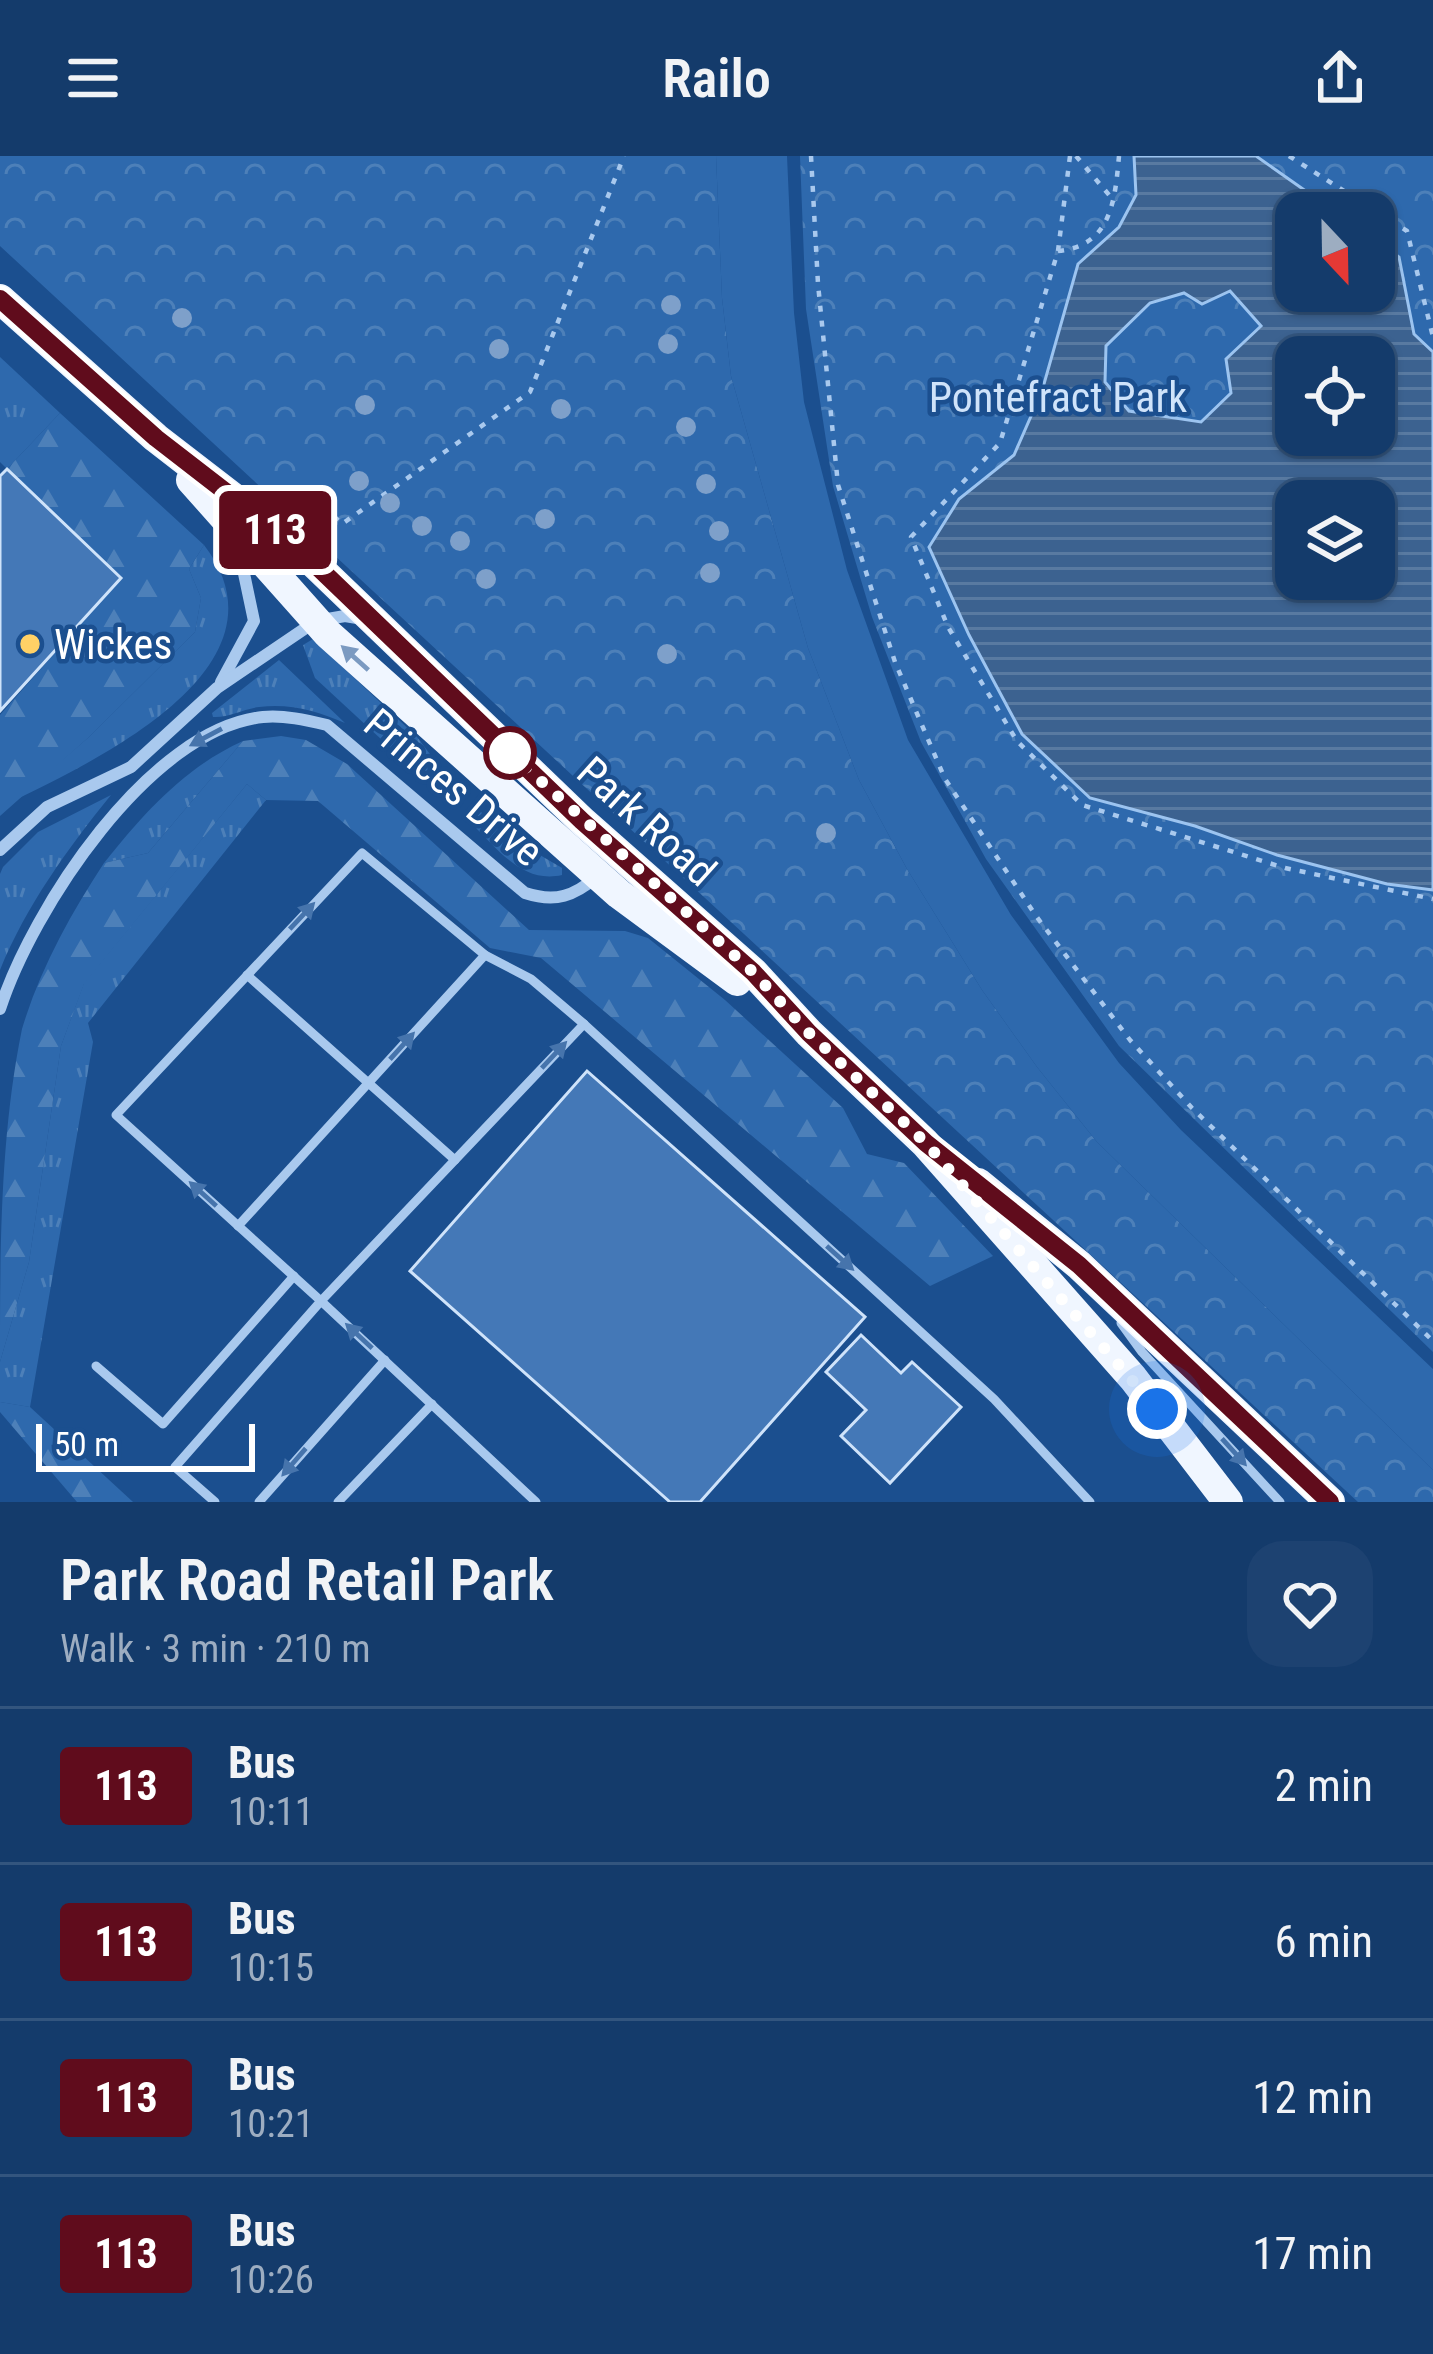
<!DOCTYPE html>
<meta charset="utf-8">
<style>
:root{--surface:#143b6b;--page:#1d4271;--text:#f1f3f6;--muted:#9dadc1;--line:#33557e}
body{margin:0;font-family:"Roboto Condensed",sans-serif;background:var(--page);color:var(--text);height:100vh;display:flex;flex-direction:column;font-size:45px;white-space:nowrap}
*{box-sizing:border-box;margin:0}
p{font-size:39px;color:var(--muted)}
.icon{flex:none;width:66px;height:66px;fill:none;stroke:currentColor;stroke-width:2;stroke-linecap:round;stroke-linejoin:round}
.map{position:relative;height:1346px;overflow:hidden}
.panel{display:flex;flex-direction:column;background:var(--surface);flex:1}
.panel>*{flex:none}
.badge{padding:0 24px;border-radius:9px;font-size:42px;line-height:78px}
.needle{width:78px;rotate:158deg}
.controls{position:absolute;left:1275px;top:36px;display:grid;gap:24px}
.controls a{display:grid;place-items:center;width:120px;height:120px;border-radius:24px;background:var(--surface);box-shadow:0 3px 9px #0004,0 0 0 3px var(--line);font-size:60px}
.scale{position:absolute;left:36px;bottom:30px;width:219px;box-sizing:border-box;padding-left:12px;border:6px solid #fff;border-top:0;font-size:33px;line-height:42px;white-space:nowrap;color:#fff;-webkit-text-stroke:9px #1b4f8f;paint-order:stroke}
.you{position:absolute;width:60px;height:60px;margin:-30px;border:9px solid #fff;border-radius:50%;background:#1a73e8;box-shadow:0 0 0 18px #1a73e833}
.map>.badge{position:absolute;translate:-50% -50%;box-shadow:0 0 0 6px #fff}
.round{display:grid;place-items:center;flex:none;width:126px;height:126px;border-radius:36px;background:var(--page)}
.summary{display:flex;align-items:center;justify-content:space-between;height:204px;padding:0 60px}
h1{font-size:57px;font-weight:600;line-height:90px}
ul{padding:0;list-style:none}
li{display:flex;align-items:center;gap:36px;height:156px;padding:0 60px;border-top:3px solid var(--line)}
li div{flex:1}
li b{display:block;font-size:45px}
li em{font-style:normal}
li .badge{min-width:132px;font-weight:700;text-align:center}
header{display:flex;justify-content:space-between;align-items:center;height:156px;padding:0 60px;background:var(--surface);font-size:54px;font-weight:600}
.map>svg:first-child{display:block}
.grass{fill:url(#grass-tufts)}
.forest{fill:url(#forest-firs)}
.park{fill:url(#park-crowns);fill-rule:evenodd}
.pitch{fill:#2e69ad}
.water{fill:url(#water-rules);stroke:#9cc4f0;stroke-width:3;fill-rule:evenodd}
.building{fill:#4478b7;stroke:#cfe3fa;stroke-width:3}
.lines{fill:none;stroke-linecap:round;stroke-linejoin:round}
.path{stroke:#a9c9ee;stroke-width:4.5;stroke-dasharray:6 9;stroke-linecap:butt}
.service{stroke:#a9c9ee;stroke-width:9}
.minor{stroke:#a9c9ee;stroke-width:12}
.primary{stroke:#f0f6ff;stroke-width:30}
.tree{fill:#7ea0ca}
.oneway{fill:#7b9ac1}
.oneway2{fill:#4674ac}
.line-casing{stroke:#fff;stroke-width:27}
.line{stroke:#600c1c;stroke-width:18}
.walk{stroke:#fff;stroke-width:12;stroke-dasharray:0 21.6}
.poi-dot{fill:#ffd166;stroke:#1b4f8f;stroke-width:4.5}
.stop-dot{fill:#fff;stroke:#600c1c;stroke-width:6}
.labels{text-anchor:middle;stroke-width:9;stroke-linejoin:round;paint-order:stroke}
.park-label{font-size:42px;fill:#cfe3fa;stroke:#1b4f8f}
.poi-label{font-size:42px;fill:#fff;stroke:#1b4f8f;text-anchor:start}
.street-label{font-size:42px;fill:#fff;stroke:#1b4f8f}
</style>
<header><svg class="icon" aria-label="menu" viewBox="0 0 24 24"><path d="M4 6h16M4 12h16M4 18h16"/></svg>Railo<svg class="icon" aria-label="share" viewBox="0 0 24 24"><path d="M12 15V3M7 8l5-5 5 5M5 13v7h14v-7"/></svg></header>
<div class="map">
<svg width="1433" height="1346" viewBox="0 0 1433 1346">
<defs>
<pattern id="grass-tufts" width="24" height="20" patternUnits="userSpaceOnUse" patternTransform="scale(3)"><rect width="24" height="20" fill="#2e69ad"/><path d="M3 7l-1-3M5 7V3M7 7l1-3M15 17l-1-3M17 17v-4M19 17l1-3" fill="none" stroke="#4d80b9"/></pattern>
<pattern id="forest-firs" width="22" height="20" patternUnits="userSpaceOnUse" patternTransform="scale(3)"><rect width="22" height="20" fill="#2e69ad"/><path d="M5 1l3.5 6h-7zM16 11l3.5 6h-7z" fill="#4d80b9"/></pattern>
<pattern id="park-crowns" width="20" height="18" patternUnits="userSpaceOnUse" patternTransform="scale(3)"><rect width="20" height="18" fill="#2e69ad"/><path d="M2 6a3 3 0 1 1 6 0M12 15a3 3 0 1 1 6 0" fill="none" stroke="#4d80b9"/></pattern>
<pattern id="water-rules" width="6" height="5" patternUnits="userSpaceOnUse" patternTransform="scale(3)"><rect width="6" height="5" fill="#3c6290"/><path d="M0 2.5h6" fill="none" stroke="#597aa1"/></pattern>
</defs>
<rect width="100%" height="100%" fill="#1b4f8f"/>
<g class="grass">
<polygon points="0,201 60,257 7,313 0,306"/>
<path d="M204 389C296 508 103 601 17 643L89 581 195 476 201 442 189 413Z"/>
<polygon points="313,483 417,581 458,635 448,645 315,522 303,489"/>
<path d="M279 504 345 567C317 555 290 547 259 551 243 553 228 562 213 561L212 557Z"/>
<path d="M243 585 148 697 104 707C143 658 185 611 243 585Z"/>
<polygon points="247,628 266,644 88,867 93,886 30,1251 0,1246 0,1206 29,1106 61,890 84,827"/>
<path d="M111 639C68 692 26 750 0 814V718L3 711 38 676Z"/>
<path d="M481 656 501 676 562 712V719C522 728 498 693 471 667Z"/>
</g>
<g class="forest">
<polygon points="60,257 204,389 189,413 201,442 195,476 89,581 0,660 0,559 121,422 7,313"/>
<path d="M281 580 306 584 347 608 529 774 625 775 648 782 725 844 843 952 867 998 904 1007 993 1100 930 1130 541 802 490 792 318 645 266 644 247 628 84 828 61 890 29 1106 0 1206C0 1097 0 980 22 873 40 813 70 759 104 707L148 697 243 585Z"/>
<polygon points="0,1246 30,1251 133,1346 77,1346 0,1256"/>
</g>
<g class="park">
<polygon points="0,0 716,0 722,142 731,220 808,492 859,624 907,713 982,834 1037,911 1097,986 1433,1314 1433,1346 1358,1346 0,90"/>
<path d="M800 0H1433V1196L1119 890 986 703 921 586 872 461 833 330 806 153ZM1296 57H1374V135H1296ZM1296 201H1374V279H1296ZM1296 345H1374V423H1296Z"/>
</g>
<polygon class="pitch" points="716,0 787,0 794,157 804,246 847,414 908,584 1011,759 1119,907 1181,974 1433,1213 1433,1314 1097,986 1037,911 982,834 907,713 859,624 808,492 731,220 722,142"/>
<path class="water" d="M1134 0H1256L1337 57H1296V135H1374V83L1399 101 1414 178 1433 196V734L1387 728 1277 699 1195 670 1090 642 1022 578 969 479 929 391 959 343 1014 299 1042 235 1078 108 1119 71 1136 39ZM1230 135 1261 170 1226 203 1231 237 1201 266 1129 255 1105 226 1106 190 1150 147 1184 137 1202 148ZM1296 201H1374V279H1296ZM1296 345H1374V423H1296Z"/>
<g class="building">
<polygon points="7,313 121,422 0,555 0,320"/>
<polygon points="587,915 865,1161 700,1346 670,1346 410,1115"/>
<polygon points="861,1179 901,1217 912,1206 961,1251 890,1327 841,1280 866,1254 826,1216"/>
</g>
<g class="lines">
<g class="path">
<polyline points="811,0 818,128 838,329 895,506 945,623 1036,760 1130,884 1192,952 1433,1185"/>
<polyline points="1070,0 1058,95 1000,287 911,381 948,471 1017,585 1082,649 1285,712 1433,743"/>
<polyline points="1076,0 1115,46"/>
<polyline points="1289,0 1407,75 1433,181"/>
<path d="M1058 95C1112 90 1115 43 1119 0"/>
<polyline points="303,355 291,343 304,332 342,368 530,236 624,0"/>
</g>
<g class="service">
<polyline points="247,819 455,1004"/>
<polyline points="238,1070 485,799"/>
<polyline points="1121,1167 1142,1196 1280,1346"/>
<polyline points="96,1210 163,1268 294,1120"/>
<polyline points="215,1346 175,1311 321,1145 116,959 362,697 485,799 531,823 584,868"/>
<polyline points="259,1346 385,1204"/>
<polyline points="338,1346 432,1248"/>
<polyline points="536,1346 321,1145 584,868 994,1243 1090,1346"/>
</g>
<g class="minor">
<polyline points="221,526 254,465 238,389"/>
<polyline points="0,694 47,651 131,611 217,532 316,465 345,460 363,463"/>
<path d="M0 853C32 754 149 573 263 561 284 559 306 564 327 569L525 737C556 747 574 740 598 720"/>
</g>
<g class="primary">
<polyline points="0,143 156,282 297,391 582,665 753,816 809,877 925,987 1133,1222 1228,1346"/>
<polyline points="191,324 328,478 619,738 737,825"/>
<polyline points="978,1027 1079,1109 1330,1346"/>
</g>
</g>
<g class="tree">
<circle cx="671" cy="149" r="10"/>
<circle cx="182" cy="162" r="10"/>
<circle cx="668" cy="188" r="10"/>
<circle cx="499" cy="193" r="10"/>
<circle cx="365" cy="249" r="10"/>
<circle cx="561" cy="253" r="10"/>
<circle cx="686" cy="271" r="10"/>
<circle cx="359" cy="325" r="10"/>
<circle cx="706" cy="328" r="10"/>
<circle cx="390" cy="347" r="10"/>
<circle cx="545" cy="363" r="10"/>
<circle cx="422" cy="370" r="10"/>
<circle cx="719" cy="375" r="10"/>
<circle cx="460" cy="385" r="10"/>
<circle cx="710" cy="417" r="10"/>
<circle cx="486" cy="423" r="10"/>
<circle cx="667" cy="498" r="10"/>
<circle cx="826" cy="677" r="10"/>
</g>
<defs><path id="oneway-solid" d="M-6-.8H1V-3.2L6.5 0L1 3.2V.8H-6Z" transform="scale(3)"/></defs>
<use class="oneway" href="#oneway-solid" transform="translate(355 502) rotate(-138)"/>
<g class="oneway2">
<use href="#oneway-solid" transform="translate(206 581) rotate(152)"/>
<use href="#oneway-solid" transform="translate(302 760) rotate(-47)"/>
<use href="#oneway-solid" transform="translate(402 890) rotate(-48)"/>
<use href="#oneway-solid" transform="translate(554 899) rotate(-47)"/>
<use href="#oneway-solid" transform="translate(203 1038) rotate(-138)"/>
<use href="#oneway-solid" transform="translate(840 1102) rotate(42)"/>
<use href="#oneway-solid" transform="translate(359 1180) rotate(-137)"/>
<use href="#oneway-solid" transform="translate(1234 1296) rotate(48)"/>
<use href="#oneway-solid" transform="translate(294 1306) rotate(131)"/>
</g>
<g class="lines">
<g class="line-casing">
<polyline id="line" points="0,143 156,282 297,391 582,665 753,816 809,877 926,987 1079,1109 1330,1346"/>
</g>
<use href="#line" class="line"/>
<polyline class="walk" points="510,597 753,816 809,877 926,987 1157,1253"/>
</g>
<circle class="poi-dot" cx="30" cy="488" r="12"/>
<circle class="stop-dot" cx="510" cy="597" r="24"/>
<g class="labels">
<g class="park-label">
<text x="1058" y="256">Pontefract Park</text>
</g>
<g class="poi-label">
<text x="54" y="503">Wickes</text>
</g>
<g class="street-label">
<text transform="translate(454 631) rotate(40)" y="15">Princes Drive</text>
<text transform="translate(647 665) rotate(42)" y="15">Park Road</text>
</g>
</g>
</svg>
<div class="controls">
<a><svg class="needle" viewBox="-14 -14 28 28"><path d="M0-13l5 13h-10z" fill="#e53935"/><path d="M0 13l5-13h-10z" fill="#9dadc1"/></svg></a>
<a><svg class="icon" aria-label="locate" viewBox="0 0 24 24"><circle cx="12" cy="12" r="6"/><path d="M12 2v4M12 18v4M2 12h4M18 12h4"/></svg></a>
<a><svg class="icon" aria-label="layers" viewBox="0 0 24 24"><path d="M12 4l9 5-9 5-9-5zM3 14l9 5 9-5"/></svg></a>
</div>
<div class="scale">50 m</div>
<div class="you" style="left:1157px;top:1253px"></div>
<b class="badge" style="left:275px;top:374px;background:#600c1c;color:#fff">113</b>
</div>
<section class="panel">
<div class="summary"><div><h1>Park Road Retail Park</h1><p>Walk · 3 min · 210 m</p></div><a class="round"><svg class="icon" aria-label="heart" viewBox="0 0 24 24"><path d="M12 20l-8-8c-3-5 5-10 8-4 3-6 11-1 8 4z"/></svg></a></div>
<ul>
<li><span class="badge" style="background:#600c1c;color:#fff">113</span><div><b>Bus</b><p>10:11</p></div><em>2 min</em></li>
<li><span class="badge" style="background:#600c1c;color:#fff">113</span><div><b>Bus</b><p>10:15</p></div><em>6 min</em></li>
<li><span class="badge" style="background:#600c1c;color:#fff">113</span><div><b>Bus</b><p>10:21</p></div><em>12 min</em></li>
<li><span class="badge" style="background:#600c1c;color:#fff">113</span><div><b>Bus</b><p>10:26</p></div><em>17 min</em></li>
</ul>
</section>
